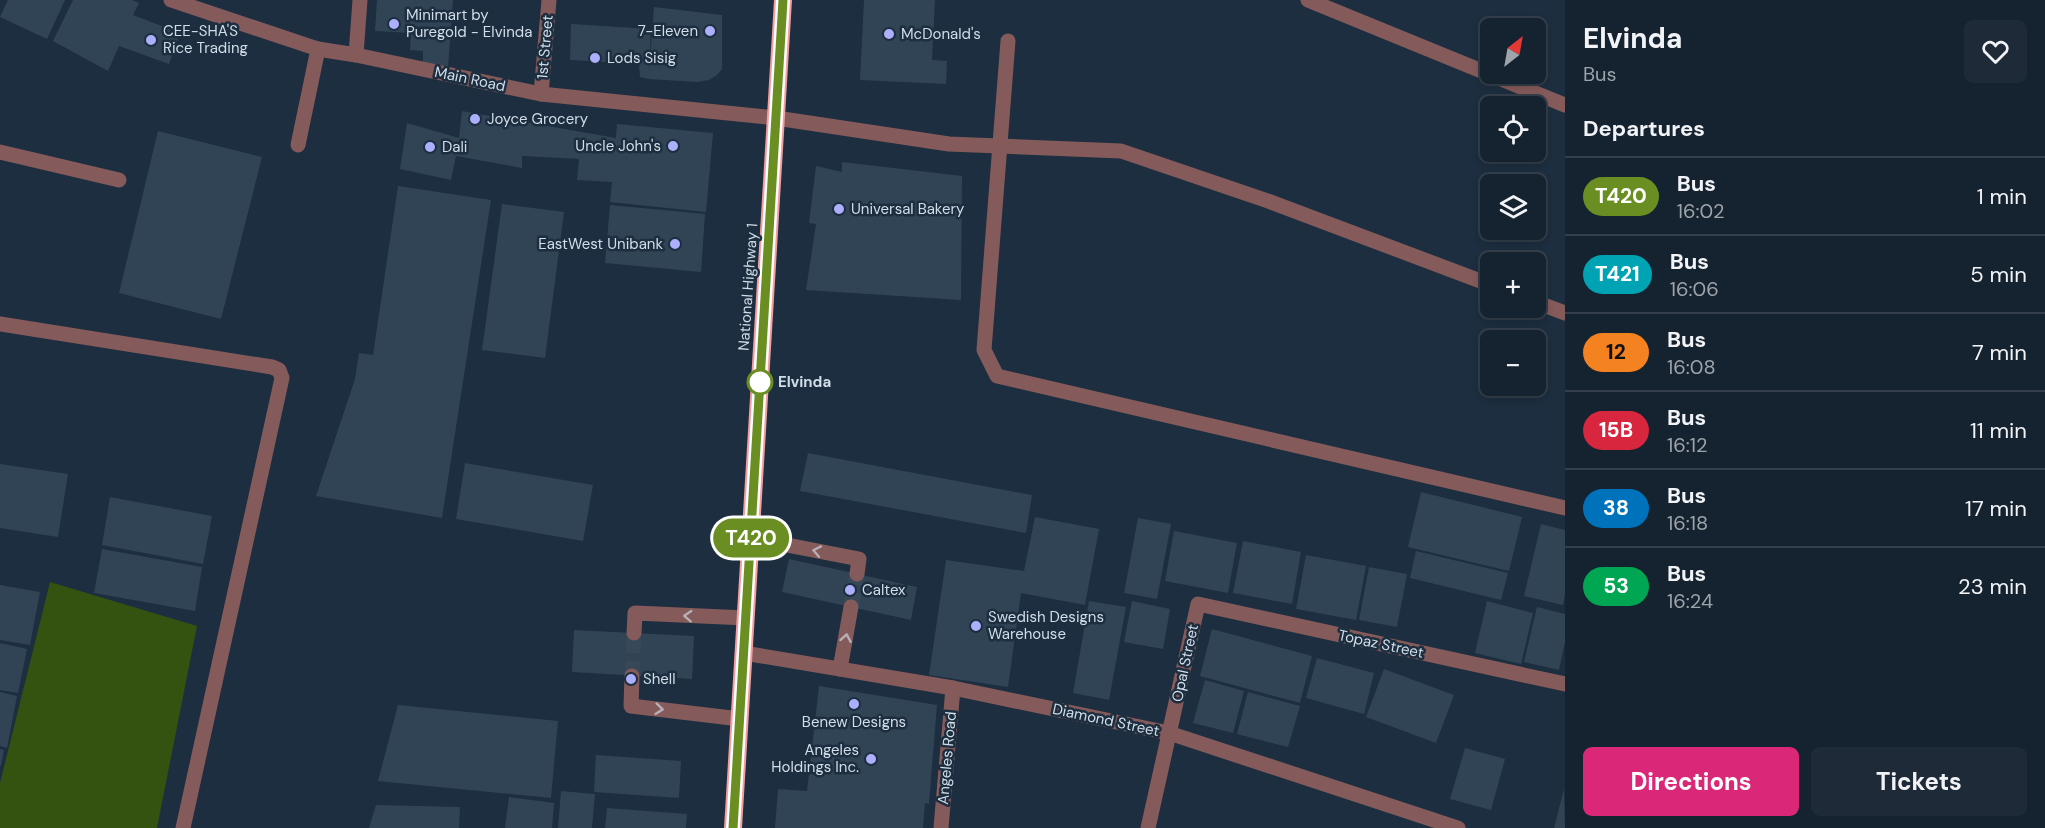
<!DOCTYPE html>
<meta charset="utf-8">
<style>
:root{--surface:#15222f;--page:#1e2a37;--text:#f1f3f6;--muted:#9da4aa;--line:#343f4b;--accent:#db2777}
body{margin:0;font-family:"DM Sans",sans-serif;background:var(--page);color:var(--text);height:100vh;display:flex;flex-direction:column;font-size:22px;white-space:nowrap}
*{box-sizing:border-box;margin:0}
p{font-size:20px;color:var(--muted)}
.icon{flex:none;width:33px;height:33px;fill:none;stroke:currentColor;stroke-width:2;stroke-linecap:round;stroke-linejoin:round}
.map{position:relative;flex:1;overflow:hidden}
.drawer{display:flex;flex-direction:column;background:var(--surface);width:480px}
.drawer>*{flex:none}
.badge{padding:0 12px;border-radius:20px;font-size:21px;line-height:39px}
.needle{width:39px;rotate:31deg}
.controls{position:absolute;left:1480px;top:18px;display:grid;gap:12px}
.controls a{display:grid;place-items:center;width:66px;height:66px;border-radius:9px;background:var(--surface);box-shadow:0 3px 9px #0003,0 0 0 2px var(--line);font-size:30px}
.map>.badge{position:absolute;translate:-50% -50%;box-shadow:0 0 0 3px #fff}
h2{padding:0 18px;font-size:22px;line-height:54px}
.round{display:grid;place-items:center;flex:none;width:63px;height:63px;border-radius:9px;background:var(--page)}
.headline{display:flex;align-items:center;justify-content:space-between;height:102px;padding:0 18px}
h1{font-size:28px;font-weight:700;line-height:45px}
.cta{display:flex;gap:12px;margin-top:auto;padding:12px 18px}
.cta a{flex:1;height:69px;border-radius:9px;background:var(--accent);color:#fff;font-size:24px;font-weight:700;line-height:69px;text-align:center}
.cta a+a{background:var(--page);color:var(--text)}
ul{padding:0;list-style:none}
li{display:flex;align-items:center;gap:18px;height:78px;padding:0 18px;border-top:2px solid var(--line)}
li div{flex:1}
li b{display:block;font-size:22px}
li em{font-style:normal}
li .badge{min-width:66px;font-weight:700;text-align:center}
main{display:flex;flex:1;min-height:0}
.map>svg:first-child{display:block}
.green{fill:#345210}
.building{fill:#314456}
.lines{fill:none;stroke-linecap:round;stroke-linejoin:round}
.minor-tunnel{stroke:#374858;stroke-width:15;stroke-dasharray:15 8;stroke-linecap:butt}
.minor{stroke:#855a5a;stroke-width:15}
.highway{stroke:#f39d9e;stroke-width:18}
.oneway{stroke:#b6afb6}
.line-casing{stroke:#fff;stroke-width:14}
.line{stroke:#6b8e23;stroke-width:9}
.poi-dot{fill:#acaffb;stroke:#1c2e3f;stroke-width:2}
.stop-dot{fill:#fff;stroke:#6b8e23;stroke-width:3}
.labels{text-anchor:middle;stroke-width:5;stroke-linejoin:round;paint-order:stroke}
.poi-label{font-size:15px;fill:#d1dde8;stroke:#1c2e3f;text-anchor:start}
.street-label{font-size:15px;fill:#d1dde8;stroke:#1c2e3f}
.stop-label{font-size:15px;font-weight:bold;fill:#d1dde8;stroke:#1c2e3f;text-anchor:start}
</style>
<main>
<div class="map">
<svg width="1565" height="828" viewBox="0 0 1565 828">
<rect width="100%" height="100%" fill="#1c2e3f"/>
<polygon class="green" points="50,582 197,626 157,828 0,828 0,783"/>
<g class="building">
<polygon points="8,0 65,0 47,39 0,17"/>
<polygon points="73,0 132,0 139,3 133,15 180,33 169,64 119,46 108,71 53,41"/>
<polygon points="377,0 453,0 448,68 423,63 423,51 410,50 411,33 375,31"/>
<polygon points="864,0 935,0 932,60 947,61 946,84 860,80"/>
<polygon points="654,7 722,15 722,69 717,75 709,80 697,82 649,79 640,77 639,64 570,60 571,24 651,29 649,74"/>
<polygon points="462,111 616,138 617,124 713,133 706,212 610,202 612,182 577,180 579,159 522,156 522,168 456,156 451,180 400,169 407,123 459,138"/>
<polygon points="158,131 262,157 221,319 119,293"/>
<polygon points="842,162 962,176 961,300 806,290 816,224 809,223 816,166 842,172"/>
<polygon points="398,186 491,200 442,518 316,496 355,379 359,353 373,355"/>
<polygon points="502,204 564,212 545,358 482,350"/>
<polygon points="610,205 705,214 701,272 605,263"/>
<polygon points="808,453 1032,495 1026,533 800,491"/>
<polygon points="465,463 593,485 583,541 456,519"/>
<polygon points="0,464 68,474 58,537 0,528"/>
<polygon points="1421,492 1522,517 1509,571 1408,547"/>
<polygon points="110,497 212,516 203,564 102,545"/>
<polygon points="1035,517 1099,529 1085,605 1021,593 1008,687 929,675 946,560 1024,571"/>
<polygon points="1138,518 1171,524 1157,599 1124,593"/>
<polygon points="1541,524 1565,530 1565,594 1563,605 1524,596"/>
<polygon points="1174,531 1237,543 1228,593 1165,581"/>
<polygon points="1243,541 1301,552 1292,604 1233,593"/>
<polygon points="102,549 202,567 195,611 94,593"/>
<polygon points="1416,551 1508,573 1501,600 1410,578"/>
<polygon points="1306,555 1366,566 1356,620 1296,609"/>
<polygon points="789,559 917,587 911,620 782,592"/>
<polygon points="1369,567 1407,574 1397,627 1359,620"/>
<polygon points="0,585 40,592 30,645 0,640"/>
<polygon points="1089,601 1126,607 1109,700 1073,693"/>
<polygon points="1132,601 1170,609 1163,649 1124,642"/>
<polygon points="1487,601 1533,613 1521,664 1475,653"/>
<polygon points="1537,607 1565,614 1565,642 1559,670 1524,662"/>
<polygon points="1212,629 1312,656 1300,703 1200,676"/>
<polygon points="574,630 694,636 692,679 572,672"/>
<polygon points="0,643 27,649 18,693 0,690"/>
<polygon points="1317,658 1374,673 1364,714 1306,698"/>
<polygon points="1384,669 1454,695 1436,743 1366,717"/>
<polygon points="1205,680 1244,691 1233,733 1193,723"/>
<polygon points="819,686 937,705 929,804 925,803 923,828 775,828 778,789 807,791"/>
<polygon points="0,692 17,696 7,748 0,746"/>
<polygon points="1248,692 1300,706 1288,747 1237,734"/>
<polygon points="398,705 558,721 551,798 378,781"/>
<polygon points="1465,748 1505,759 1491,810 1450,799"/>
<polygon points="0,749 4,750 1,766 0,766"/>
<polygon points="596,755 681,761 679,798 594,792"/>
<polygon points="1564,789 1565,828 1554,828"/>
<polygon points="561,791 595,794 592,828 558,828"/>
<polygon points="509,797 554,803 552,828 505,828"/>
<polygon points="376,805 460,807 459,828 369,828"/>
<polygon points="607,808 687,814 686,828 605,828"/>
</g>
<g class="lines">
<g class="minor-tunnel">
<polyline points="851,607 857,574"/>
<polyline points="632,676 634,633"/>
</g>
<g class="minor">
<polyline points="171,0 318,49 356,55 541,94 776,118 949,144 1121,151 1268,201 1491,285"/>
<polyline points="1308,0 1565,105"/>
<polyline points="1008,41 984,350 997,376 1565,508"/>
<polyline points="356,55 360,0"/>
<polyline points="541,94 549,0"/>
<polyline points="298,145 318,49"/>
<polyline points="0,152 119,180"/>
<polyline points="1536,302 1565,313"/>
<polyline points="0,324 272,367 279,370 282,378 183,828"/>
<polyline points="751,538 859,559 857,574"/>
<polyline points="634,633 635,613 746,618"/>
<polyline points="744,653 953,688 1169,733 1458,828"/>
<polyline points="840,669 851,607"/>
<polyline points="632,676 631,706 740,719"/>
<polyline points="941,828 953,688"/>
<polyline points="1148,828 1198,604 1565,684"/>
</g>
<polyline class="highway" points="733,828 783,0"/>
</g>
<defs><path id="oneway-chevron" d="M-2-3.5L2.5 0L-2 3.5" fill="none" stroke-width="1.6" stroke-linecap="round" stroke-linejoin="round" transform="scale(1.5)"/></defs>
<g class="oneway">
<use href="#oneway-chevron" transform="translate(817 551) rotate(-169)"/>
<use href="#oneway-chevron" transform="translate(688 616) rotate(-177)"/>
<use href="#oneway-chevron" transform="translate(846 638) rotate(-80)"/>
<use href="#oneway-chevron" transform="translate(659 709) rotate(6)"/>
</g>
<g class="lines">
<g class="line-casing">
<polyline id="line" points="733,828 783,0"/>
</g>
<use href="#line" class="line"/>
</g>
<g class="poi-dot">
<circle cx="394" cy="24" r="6"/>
<circle cx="710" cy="31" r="6"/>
<circle cx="889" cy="34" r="6"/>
<circle cx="151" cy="40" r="6"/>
<circle cx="595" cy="58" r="6"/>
<circle cx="475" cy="119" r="6"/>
<circle cx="673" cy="146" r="6"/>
<circle cx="430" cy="147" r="6"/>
<circle cx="839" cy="209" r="6"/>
<circle cx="675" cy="244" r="6"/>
<circle cx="850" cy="590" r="6"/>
<circle cx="976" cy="626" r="6"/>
<circle cx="631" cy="679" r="6"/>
<circle cx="854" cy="704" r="6"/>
<circle cx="871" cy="759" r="6"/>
</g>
<circle class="stop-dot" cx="760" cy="382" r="12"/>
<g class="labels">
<g class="poi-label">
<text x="406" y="20">Minimart by<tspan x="406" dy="17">Puregold - Elvinda</tspan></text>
<text x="163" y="36">CEE-SHA'S<tspan x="163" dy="17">Rice Trading</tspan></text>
<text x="698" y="36" text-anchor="end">7-Eleven</text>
<text x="901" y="39">McDonald's</text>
<text x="607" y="63">Lods Sisig</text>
<text x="487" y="124">Joyce Grocery</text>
<text x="661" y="151" text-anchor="end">Uncle John's</text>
<text x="442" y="152">Dali</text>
<text x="851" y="214">Universal Bakery</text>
<text x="663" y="249" text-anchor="end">EastWest Unibank</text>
<text x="862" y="595">Caltex</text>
<text x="988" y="622">Swedish Designs<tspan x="988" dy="17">Warehouse</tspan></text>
<text x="643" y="684">Shell</text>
<text x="854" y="727" text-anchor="middle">Benew Designs</text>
<text x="859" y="755" text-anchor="end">Angeles<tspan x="859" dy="17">Holdings Inc.</tspan></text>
</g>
<g class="street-label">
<text transform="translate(545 47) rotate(-85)" y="5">1st Street</text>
<text transform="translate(470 79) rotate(12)" y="5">Main Road</text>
<text transform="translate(748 287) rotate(-86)" y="5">National Highway 1</text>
<text transform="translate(1381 644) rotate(12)" y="5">Topaz Street</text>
<text transform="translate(1185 663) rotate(-78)" y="5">Opal Street</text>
<text transform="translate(1106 720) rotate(12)" y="5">Diamond Street</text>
<text transform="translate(947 758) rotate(-85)" y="5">Angeles Road</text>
</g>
<g class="stop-label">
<text x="778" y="387">Elvinda</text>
</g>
</g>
</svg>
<div class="controls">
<a><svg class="needle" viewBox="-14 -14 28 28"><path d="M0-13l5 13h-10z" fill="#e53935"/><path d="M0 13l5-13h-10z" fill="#9da4aa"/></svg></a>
<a><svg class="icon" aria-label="locate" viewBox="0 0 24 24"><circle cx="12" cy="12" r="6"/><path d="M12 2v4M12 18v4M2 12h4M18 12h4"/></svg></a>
<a><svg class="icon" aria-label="layers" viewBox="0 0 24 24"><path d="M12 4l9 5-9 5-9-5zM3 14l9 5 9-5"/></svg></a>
<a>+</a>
<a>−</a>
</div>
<b class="badge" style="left:751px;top:538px;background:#6b8e23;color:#fff">T420</b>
</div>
<section class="drawer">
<div class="headline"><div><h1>Elvinda</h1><p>Bus</p></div><a class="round"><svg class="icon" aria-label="heart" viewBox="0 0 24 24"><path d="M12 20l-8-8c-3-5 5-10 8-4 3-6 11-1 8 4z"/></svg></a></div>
<h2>Departures</h2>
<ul>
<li><span class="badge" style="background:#6b8e23;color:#fff">T420</span><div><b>Bus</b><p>16:02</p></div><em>1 min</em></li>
<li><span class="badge" style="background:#00a3b4;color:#fff">T421</span><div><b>Bus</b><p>16:06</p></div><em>5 min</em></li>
<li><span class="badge" style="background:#f58220;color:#111">12</span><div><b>Bus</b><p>16:08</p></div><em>7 min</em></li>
<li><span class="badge" style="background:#d7263d;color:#fff">15B</span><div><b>Bus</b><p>16:12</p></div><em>11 min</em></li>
<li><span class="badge" style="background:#0072bc;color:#fff">38</span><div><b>Bus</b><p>16:18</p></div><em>17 min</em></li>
<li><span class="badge" style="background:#00a651;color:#fff">53</span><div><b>Bus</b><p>16:24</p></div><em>23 min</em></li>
</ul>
<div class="cta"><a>Directions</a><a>Tickets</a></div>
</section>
</main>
